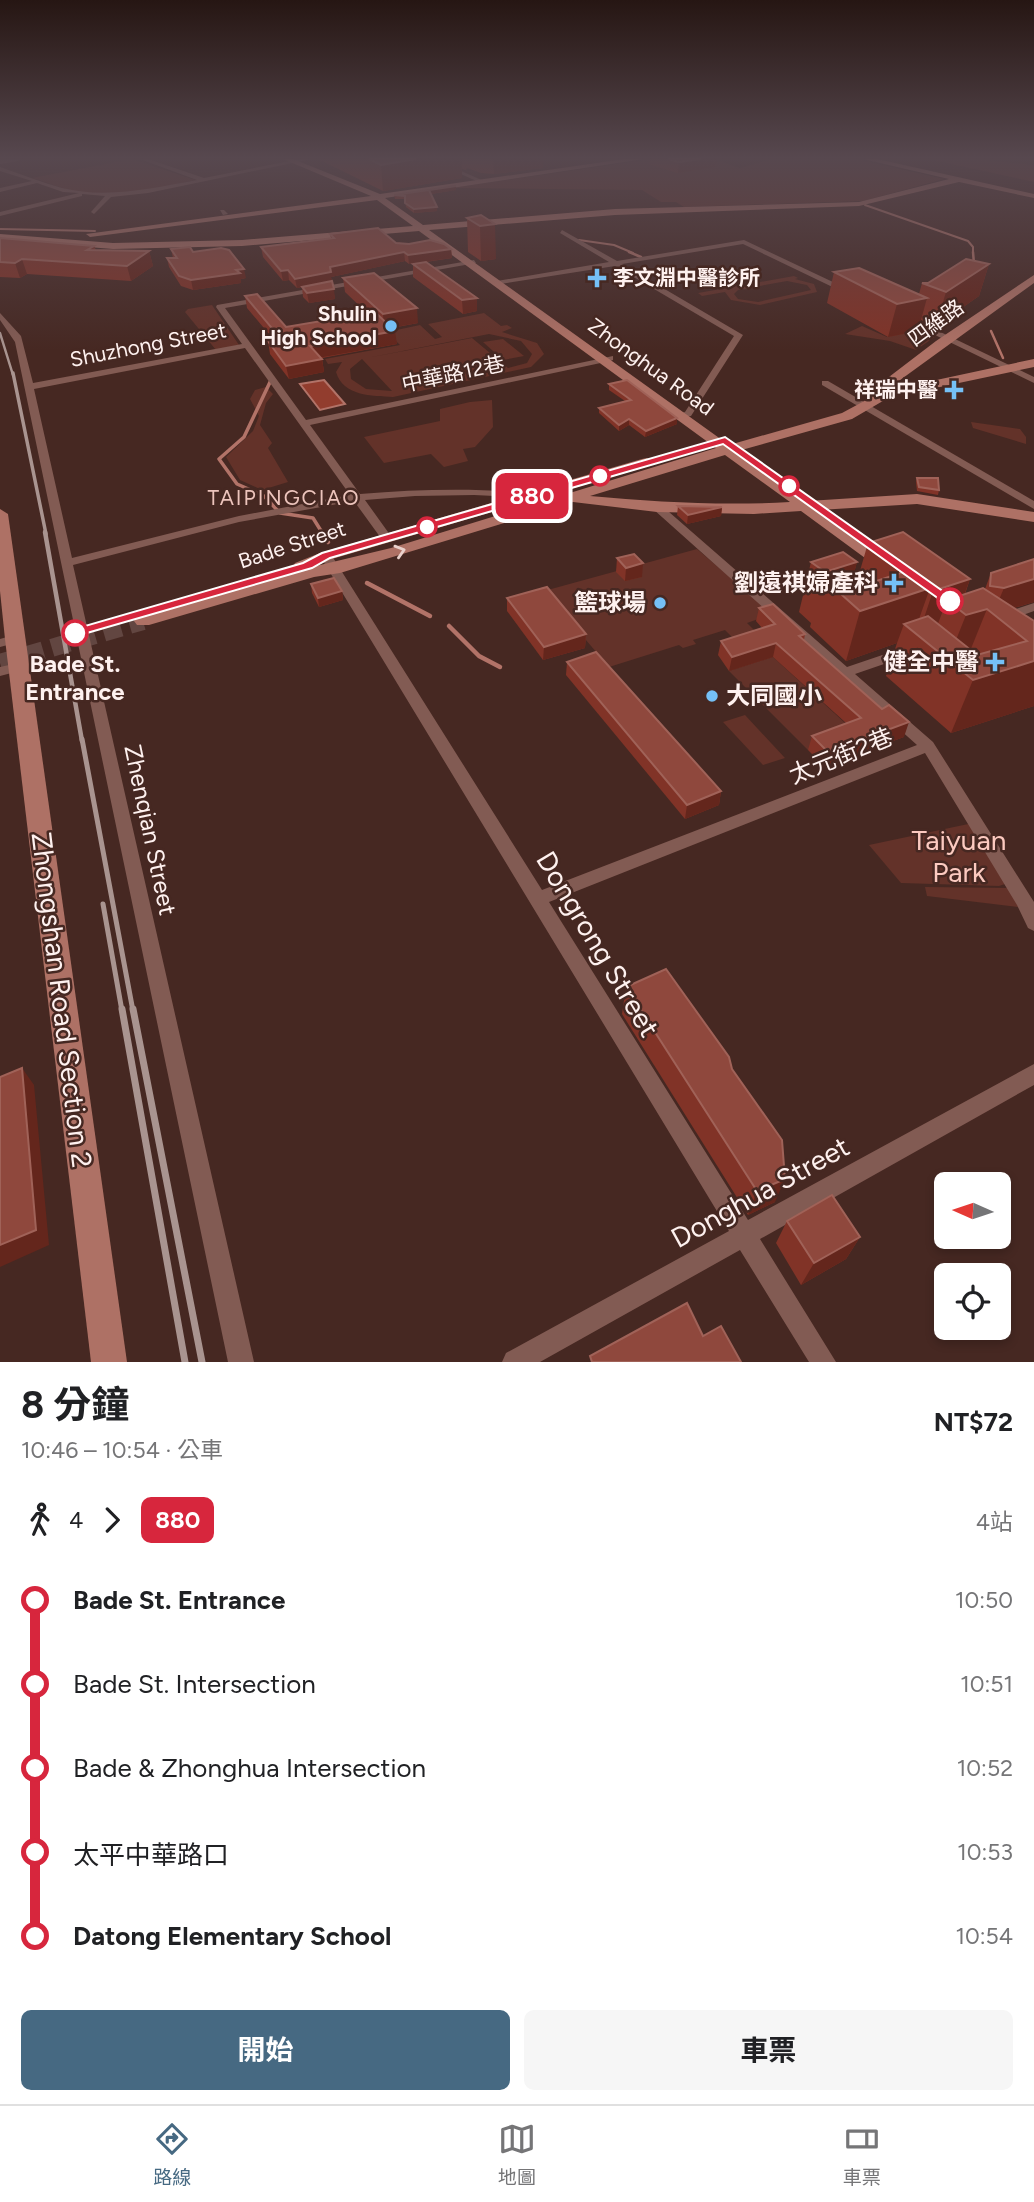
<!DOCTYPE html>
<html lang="zh-TW">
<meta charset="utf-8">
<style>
:root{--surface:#fff;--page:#f6f6f6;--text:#202124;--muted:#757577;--line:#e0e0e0;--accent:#466982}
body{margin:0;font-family:Figtree,"Noto Sans TC",sans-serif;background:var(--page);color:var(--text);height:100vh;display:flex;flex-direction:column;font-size:26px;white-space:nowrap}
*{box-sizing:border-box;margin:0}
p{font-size:23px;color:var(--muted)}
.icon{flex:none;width:38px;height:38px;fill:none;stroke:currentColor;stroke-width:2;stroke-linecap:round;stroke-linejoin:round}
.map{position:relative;height:1362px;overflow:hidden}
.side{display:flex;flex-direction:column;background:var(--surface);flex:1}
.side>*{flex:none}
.badge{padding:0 14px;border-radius:10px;font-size:24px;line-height:46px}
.needle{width:46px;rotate:273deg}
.buttons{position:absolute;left:934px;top:1172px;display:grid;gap:14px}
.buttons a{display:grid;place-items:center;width:77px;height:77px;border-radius:10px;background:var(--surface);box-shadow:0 4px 10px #0003;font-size:35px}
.map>.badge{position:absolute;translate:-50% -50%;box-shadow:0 0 0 4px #fff}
.legs{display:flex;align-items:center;gap:10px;height:77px;padding:0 21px;font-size:23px}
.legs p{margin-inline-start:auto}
.head{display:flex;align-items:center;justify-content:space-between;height:119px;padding:0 21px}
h1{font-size:38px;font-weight:700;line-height:52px}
.button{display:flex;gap:14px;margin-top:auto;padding:14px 21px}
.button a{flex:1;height:80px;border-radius:10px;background:var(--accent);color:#fff;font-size:28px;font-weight:700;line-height:80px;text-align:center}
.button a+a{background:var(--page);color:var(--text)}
ul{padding:0 21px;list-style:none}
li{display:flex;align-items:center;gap:24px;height:84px;font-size:26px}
li i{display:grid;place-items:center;width:10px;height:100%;margin:0 9px;background:currentColor}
li i::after{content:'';width:18px;height:18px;margin:-9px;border:5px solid;border-radius:50%;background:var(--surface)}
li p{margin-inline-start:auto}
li:first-child i{background:linear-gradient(#0000 50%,currentColor 0)}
li:last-child i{background:linear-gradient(currentColor 50%,#0000 0)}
.tabs{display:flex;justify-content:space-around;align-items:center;height:98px;border-top:2px solid var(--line);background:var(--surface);font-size:19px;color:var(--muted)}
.tabs a{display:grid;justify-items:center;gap:4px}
.tabs .active{color:var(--accent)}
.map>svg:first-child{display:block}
.green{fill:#633229;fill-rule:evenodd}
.water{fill:#923d2e;stroke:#b27368;stroke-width:2}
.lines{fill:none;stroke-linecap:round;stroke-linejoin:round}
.stream-far3{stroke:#b27368;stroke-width:2}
.stream-far2{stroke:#b27368;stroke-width:2.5}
.stream-far1{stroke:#b27368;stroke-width:3.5}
.stream{stroke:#b27368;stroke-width:4.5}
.secondary-tunnel{stroke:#624641;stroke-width:18;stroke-dasharray:18 9;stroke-linecap:butt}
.street{fill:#825b53;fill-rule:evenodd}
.secondary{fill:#ae7165;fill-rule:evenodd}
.rail-far4{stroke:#a99490;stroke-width:2.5}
.rail-far3{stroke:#a99490;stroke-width:3.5}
.rail-far2{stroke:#a99490;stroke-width:4.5}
.rail-far1{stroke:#a99490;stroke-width:5}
.rail{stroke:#a99490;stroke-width:7}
.wall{fill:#813327}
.shaded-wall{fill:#64261c}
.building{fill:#8f483d;stroke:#a06258;stroke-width:2}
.oneway{stroke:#ead1cc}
.line-1{fill:#d7263d;stroke:#fff;stroke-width:2}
.poi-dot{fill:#75c0f6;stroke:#462822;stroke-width:2.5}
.stop-1-dot{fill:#fff;stroke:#d7263d;stroke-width:3.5}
.labels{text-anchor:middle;stroke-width:5;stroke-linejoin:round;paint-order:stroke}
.far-poi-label{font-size:21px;font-weight:bold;fill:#fef1ef;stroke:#462822;text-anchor:end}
.far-street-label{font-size:21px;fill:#fef1ef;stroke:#462822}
.far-neighbourhood-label{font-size:21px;letter-spacing:2px;fill:#ecc4bc;stroke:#462822}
.poi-label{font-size:24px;font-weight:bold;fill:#fef1ef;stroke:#462822;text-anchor:end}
.stop-label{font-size:24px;font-weight:bold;fill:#fef1ef;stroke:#462822}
.street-label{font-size:24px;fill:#fef1ef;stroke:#462822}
.near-park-label{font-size:28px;fill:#fccac0;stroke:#462822}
.near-street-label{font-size:28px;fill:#fef1ef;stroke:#462822}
</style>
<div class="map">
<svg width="1034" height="1362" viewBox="0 0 1034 1362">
<rect width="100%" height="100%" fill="#462822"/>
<g class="green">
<path d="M132 159 195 180C156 189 114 199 74 191 60 188 46 182 32 178Z"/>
<polygon points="652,159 714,159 740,168 772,159 856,159 944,179 863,201 684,207 676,202 661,202 642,190 451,188"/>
<polygon points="929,159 974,159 1034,165 1034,182"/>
<path d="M794 276 798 278 795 279 814 284 817 292 760 305 731 300 725 292 702 296 698 293ZM787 281 807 285 811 290 758 302 738 299 734 294 738 290Z"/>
<polygon points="212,305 239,345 216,350 185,312 188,309"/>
<path d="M484 313 501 326 507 325 512 328 502 332 537 343 544 354 531 367 393 397C372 396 343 396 336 372L342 362 328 364 325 359 400 345 387 332 420 325 435 339 442 337 428 324ZM489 334 521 341 532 354 527 363 508 368 472 338 367 358ZM362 359 392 391 366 389 351 379 350 369Z"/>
<polygon points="862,326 887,337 922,330 936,336 916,350 890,341 845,334"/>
<polygon points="503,339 524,356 503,360 483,342"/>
<polygon points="266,387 273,394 266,403 260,425 272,443 268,448 288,482 262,490 240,480 226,457 253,431 259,416 250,399 255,390"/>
<polygon points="492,400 493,427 475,447 463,449 468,461 444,467 431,454 384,463 364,437 440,421 440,409 470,402"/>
<polygon points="971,422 1020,429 1026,437 1026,444 973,428"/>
<polygon points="697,549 773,614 747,623 764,640 742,647 725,630 693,640 696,644 683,648 679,645 609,667 544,591"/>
<polygon points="773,657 856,733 808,750 729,671"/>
<polygon points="745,715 785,758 763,765 723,722"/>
<polygon points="973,823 1008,883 999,886 901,883 869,845"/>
<polygon points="925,887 1012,888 1019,907 927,896"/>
</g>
<polygon class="water" points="324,380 345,404 320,410 300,384"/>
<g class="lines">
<g class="stream-far3">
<polyline points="865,205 968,241 973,247 973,253"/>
<polyline points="0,229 95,231"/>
<polyline points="579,240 614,245 633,253"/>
</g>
<g class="stream-far2">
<polyline points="629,252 641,257"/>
<polyline points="973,252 974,264"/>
<polyline points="991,331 1003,358"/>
</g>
<polyline class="stream-far1" points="271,380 244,437 219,459 237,484 264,496 280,513 313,518 323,534"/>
<g class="stream">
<polyline points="322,532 328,542"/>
<polyline points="367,583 430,616"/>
<polyline points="449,626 479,656 500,667"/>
</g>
<polyline class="secondary-tunnel" points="0,663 143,621"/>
<g class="street">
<polygon points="20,159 18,161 0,164 0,160"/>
<path d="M140 159H148L204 178 300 159H312L148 193 111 197 94 214 91 212 105 196 82 194V196L0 216V212L79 193 63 192 37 183 0 192V188L32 181 0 171V167C21 174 41 182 62 188 107 199 153 188 197 180Z"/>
<polygon points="427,159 434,159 486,182 481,183"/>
<polygon points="220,210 224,210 228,214 223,215"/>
<polygon points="562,230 617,261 744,240 852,291 845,293 743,244 622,264 743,335 691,416 680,418 675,415 685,412 734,336 615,266 494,285 493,283 497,281 609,262 560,233"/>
<path d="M474 260 476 263 225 308 306 420 613 356V360L610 361 310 425 360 494C419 489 475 488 533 493L538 496 537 498 474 495 415 496 365 500 393 539 387 542 383 541 354 501 239 522 73 565 254 1362H228L15 342 0 320V313L21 336 33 383 242 344 216 307 217 305ZM245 348 350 495 239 516 72 558 34 389Z"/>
<polygon points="905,315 1034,377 1034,383 902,319 902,315"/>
<polygon points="822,381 828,381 1034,501 1034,509 822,385"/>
<polygon points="657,504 661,505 847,667 906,647 916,647 918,650 916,653 855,674 933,742 1034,902 1034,931 1028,928 1017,905 925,753 549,902 748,1220 1034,1064 1034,1085 760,1239 836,1362 809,1362 740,1250 540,1362 502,1362 506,1353 729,1231 320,556 326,552 332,556 542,890 917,745 653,509 653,505"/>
<polygon points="1034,603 1034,611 1003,622 997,618 998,615"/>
<polygon points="14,635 19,636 21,639 19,642 0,647 0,639"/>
<polygon points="18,663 25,667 23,670 0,676 0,667"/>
</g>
<g class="secondary">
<path d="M283 159H293L380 194 624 159H644L385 198 423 225 615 209 859 202 949 179 863 159H877L1034 194V198L959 182 859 206 615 215 429 230 729 445 842 413 868 399V393L936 341 1034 275V283L885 391 1034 359V367L888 398 852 419 738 451 808 501 917 494 1034 512V522L917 504 819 510 892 561 894 565 886 570 880 569 801 511 754 514 657 512 573 502 340 573 314 577 149 625H137L134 621 137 617 297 571 293 567 295 563 320 553 642 459 647 458 654 462 652 465 332 559 316 566 391 548 716 448 419 231 242 246 113 249 0 240V234L113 243 242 240 413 226 377 200 90 237 86 234 371 196ZM725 455 790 502C723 506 656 502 590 496Z"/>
<polygon points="0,509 8,514 127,1362 91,1362 5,639 0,591"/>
</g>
<polyline class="rail-far4" points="0,333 13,375"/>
<polyline class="rail-far3" points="13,373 46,534"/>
<polyline class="rail-far2" points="45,532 82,741"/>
<g class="rail-far1">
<polyline points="82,739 133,1011"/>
<polyline points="103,904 122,1011"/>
</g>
<g class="rail">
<polyline points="122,1009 185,1362"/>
<polyline points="133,1009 202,1362"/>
</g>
</g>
<g class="wall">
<polygon points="318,159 543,159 543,168 494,174 481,173 467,168 466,170 462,169 462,178 383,191"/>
<polygon points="650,159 717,159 716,167 678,173 649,164"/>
<polygon points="456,190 431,194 437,207 437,211 414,213 406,207 405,199 395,199 394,195"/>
<polygon points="481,215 496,259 481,261 468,252 467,218"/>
<polygon points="330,234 451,249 452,258 426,262 477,311 463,314 413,277 413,264 423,262 409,264 405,261 331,277 335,299 309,303 303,297 302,287 297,288 289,280 283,281 263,257 261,247 331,238"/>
<polygon points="0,238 94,246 96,250 149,251 153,266 131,281 27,274 20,278 0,277"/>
<polygon points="171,249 193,252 246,278 241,279 241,283 193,290 181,286 169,267 167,258 173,258"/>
<polygon points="989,264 979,296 936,326 921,320 918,331 888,337 827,303 834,272 919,294 922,283 928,283"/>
<polygon points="343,278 418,323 392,328 397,344 322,358 324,372 289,379 270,354 268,341 274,340 247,308 245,296 286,327 367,313 345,292"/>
<polygon points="609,384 677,424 645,437 629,425 619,431 599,413 599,408 625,401 609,390"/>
<polygon points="917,478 939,490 938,495 917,491 916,482"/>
<polygon points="678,506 722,507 721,516 687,524 677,515"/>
<polygon points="868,543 970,579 965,594 985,589 991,573 1034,559 1034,602 1014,608 1034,621 1034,706 951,733 886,676 897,643 846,661 810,627 811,623 799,612 811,562 857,562 850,587 852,589 855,588"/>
<polygon points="617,558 642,577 625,581 616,572"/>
<polygon points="311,584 342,591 343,600 319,607 312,593"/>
<polygon points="507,598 586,634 585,648 543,660 507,611"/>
<polygon points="759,608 805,634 804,640 904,737 824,766 808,750 812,736 846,723 773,657 729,671 718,655 721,641 762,628 756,621"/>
<polygon points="567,662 721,791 719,805 685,819 566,675"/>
<polygon points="626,987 732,1069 775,1202 748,1215 622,1014"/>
<polygon points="787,1221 860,1237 846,1259 801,1285 776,1243"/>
</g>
<g class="shaded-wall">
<polygon points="416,159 462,159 462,178 383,191 381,165"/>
<polygon points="493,159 543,159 543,168 494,174"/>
<polygon points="701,159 717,159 716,167 678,173 679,162"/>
<polygon points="456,186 456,190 430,194 429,190"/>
<polygon points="437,207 437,211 414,213 414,209"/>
<polygon points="495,224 496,259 481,261 480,226"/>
<polygon points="451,249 452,258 409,264 408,255"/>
<polygon points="149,251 153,266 131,281 127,266"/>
<polygon points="404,252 405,261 331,277 332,282 297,288 295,279 330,267"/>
<polygon points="22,259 27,274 20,278 15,263"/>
<polygon points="989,264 979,296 936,326 946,292"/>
<polygon points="244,269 246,278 241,279 241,283 193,290 191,280"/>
<polygon points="288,270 289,280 283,281 281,271"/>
<polygon points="334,289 335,299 309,303 307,293"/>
<polygon points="477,298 477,311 463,314 462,300"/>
<polygon points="927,298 918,331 888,337 897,304"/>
<polygon points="417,308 418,323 384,329 383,314"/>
<polygon points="395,331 397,344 312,359 310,346"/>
<polygon points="322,359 324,372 289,379 286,366"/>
<polygon points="677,418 677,424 645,437 646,431"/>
<polygon points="629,419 629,425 619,431 619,425"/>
<polygon points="722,507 721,516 687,524 688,515"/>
<polygon points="857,562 847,599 824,579 825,572"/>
<polygon points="643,563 642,577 625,581 626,568"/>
<polygon points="970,579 959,609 947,600 934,634 918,636 933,591"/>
<polygon points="1034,579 1034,602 993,614 1004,588"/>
<polygon points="930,588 914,633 904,624 897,643 846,661 860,611"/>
<polygon points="342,591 343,600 319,607 318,598"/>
<polygon points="987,609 966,661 948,660 966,615"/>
<polygon points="586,634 585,648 543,660 544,647"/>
<polygon points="776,643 773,657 729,671 732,657"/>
<polygon points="1034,661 1034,706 951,733 973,680"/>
<polygon points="909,722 904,737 824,766 828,752"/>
<polygon points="721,791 719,805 685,819 687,805"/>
<polygon points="22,1068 34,1085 49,1245 0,1267 0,1245"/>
<polygon points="785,1179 775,1202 748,1215 757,1191"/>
<polygon points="860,1237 846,1259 801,1285 814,1263"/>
</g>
<g class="building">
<polygon points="369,159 416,159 381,165"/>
<polygon points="668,159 701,159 679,162"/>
<polygon points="456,186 429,190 437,207 414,209 405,203 405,196 394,195"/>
<polygon points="481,215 495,224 480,226 467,218"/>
<polygon points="378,228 396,243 409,244 430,240 444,244 451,249 408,255 404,252 330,267 331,272 295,279 288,270 281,271 261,247 334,238 330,234"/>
<polygon points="0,238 94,246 87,250 149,251 127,266 22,259 15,263 0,262"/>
<polygon points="190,247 193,252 221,248 229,250 244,269 236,270 240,273 191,280 179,276 167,258 177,258 171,249"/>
<polygon points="966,259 989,264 946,292 922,283 928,283"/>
<polygon points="426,262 477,298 462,300 413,264"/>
<polygon points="859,268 927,298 897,304 834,272"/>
<polygon points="374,273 417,308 383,314 343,278"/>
<polygon points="332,281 334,289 307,293 302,287"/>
<polygon points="257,294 286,327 375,312 395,331 310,346 322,359 286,366 268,341 281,339 245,296"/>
<polygon points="627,380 677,418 646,431 629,419 619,425 599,408 631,400 609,384"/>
<polygon points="917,478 938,478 939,490 919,487"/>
<polygon points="678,506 722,507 688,515"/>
<polygon points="903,532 970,579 933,591 930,588 860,611 823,578 835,574 852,589 907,571 868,543"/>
<polygon points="843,552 857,562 825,572 811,562"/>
<polygon points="634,554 643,563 626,568 617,558"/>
<polygon points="1034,559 1034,579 1004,588 990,586 991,573"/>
<polygon points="334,578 342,591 318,598 311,584"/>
<polygon points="547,587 586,634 544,647 507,598"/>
<polygon points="983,588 1034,621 1034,661 973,680 904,624 928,616 977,655 1027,641 987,609 966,615 947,600"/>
<polygon points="773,604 805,634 799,636 882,709 889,705 909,722 828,752 812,736 861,718 776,643 732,657 721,641 775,624 759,608"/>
<polygon points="596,652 721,791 687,805 567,662"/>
<polygon points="666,969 729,1057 732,1069 782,1140 785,1179 757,1191 626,987"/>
<polygon points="22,1068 36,1230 0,1245 0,1077"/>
<polygon points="832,1195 860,1237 814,1263 787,1221"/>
<polygon points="687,1303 703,1336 721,1326 741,1362 592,1362 590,1356"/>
</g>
<defs><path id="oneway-chevron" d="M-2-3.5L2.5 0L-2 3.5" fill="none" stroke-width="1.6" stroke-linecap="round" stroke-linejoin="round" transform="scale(1.75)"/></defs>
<use class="oneway" href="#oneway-chevron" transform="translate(400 551) rotate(-17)"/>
<linearGradient id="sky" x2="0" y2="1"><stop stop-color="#261613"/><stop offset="0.45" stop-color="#57484f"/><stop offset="1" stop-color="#57484f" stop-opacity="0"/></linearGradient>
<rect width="1034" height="350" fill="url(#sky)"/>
<polygon class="line-1" points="725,437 954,599 954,604 946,604 723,444 330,558 312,568 80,635 75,637 69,633 71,630 303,563 322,553"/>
<g class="poi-dot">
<path d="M593.5 267.5h7v7h7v7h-7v7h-7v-7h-7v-7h7z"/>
<circle cx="391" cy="326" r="7"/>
<path d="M950.5 379.5h7v7h7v7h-7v7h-7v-7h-7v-7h7z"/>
<path d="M890.5 572.5h7v7h7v7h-7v7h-7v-7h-7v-7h7z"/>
<circle cx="660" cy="603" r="7"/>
<path d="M991.5 651.5h7v7h7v7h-7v7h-7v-7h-7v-7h7z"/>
<circle cx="712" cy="696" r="7"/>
</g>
<g class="stop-1-dot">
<circle cx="600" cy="476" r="9"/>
<circle cx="789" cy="486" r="9"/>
<circle cx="427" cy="527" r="9"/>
<circle cx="950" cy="601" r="12"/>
<circle cx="75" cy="633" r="12"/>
</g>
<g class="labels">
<g class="far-poi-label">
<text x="613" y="285" text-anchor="start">李文淵中醫診所</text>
<text x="377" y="321">Shulin<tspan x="377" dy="24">High School</tspan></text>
<text x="938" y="397">祥瑞中醫</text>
</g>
<g class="far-street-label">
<text transform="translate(936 323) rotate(-36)" y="7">四維路</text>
<text transform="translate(148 345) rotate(-11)" y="7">Shuzhong Street</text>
<text transform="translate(651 367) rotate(36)" y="7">Zhonghua Road</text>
<text transform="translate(453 374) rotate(-12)" y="7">中華路12巷</text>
<text transform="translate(292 545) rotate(-18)" y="7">Bade Street</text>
</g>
<g class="far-neighbourhood-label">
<text x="284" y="505">TAIPINGCIAO</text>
</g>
<g class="poi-label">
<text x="878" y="591">劉遠祺婦產科</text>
<text x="646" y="611">籃球場</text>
<text x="979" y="670">健全中醫</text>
<text x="726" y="704" text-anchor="start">大同國小</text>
</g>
<g class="stop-label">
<text x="75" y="672">Bade St.<tspan x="75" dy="28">Entrance</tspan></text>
</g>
<g class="street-label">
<text transform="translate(841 756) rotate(-22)" y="8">太元街2巷</text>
<text transform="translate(150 830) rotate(78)" y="8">Zhenqian Street</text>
</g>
<g class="near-park-label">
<text x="959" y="850">Taiyuan<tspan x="959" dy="32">Park</tspan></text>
</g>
<g class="near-street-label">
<text transform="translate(598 944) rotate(59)" y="10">Dongrong Street</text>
<text transform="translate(62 1000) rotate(83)" y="10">Zhongshan Road Section 2</text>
<text transform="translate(760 1192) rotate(-29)" y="10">Donghua Street</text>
</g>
</g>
</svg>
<div class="buttons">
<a><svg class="needle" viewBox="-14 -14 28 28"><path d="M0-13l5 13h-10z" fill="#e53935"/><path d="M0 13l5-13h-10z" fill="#757577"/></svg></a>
<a><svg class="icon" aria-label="locate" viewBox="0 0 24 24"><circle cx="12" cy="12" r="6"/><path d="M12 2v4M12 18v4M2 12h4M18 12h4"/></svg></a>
</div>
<b class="badge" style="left:532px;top:496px;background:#d7263d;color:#fff">880</b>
</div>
<section class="side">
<div class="head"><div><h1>8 分鐘</h1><p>10:46 – 10:54 · 公車</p></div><b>NT$72</b></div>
<div class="legs"><svg class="icon" aria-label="walk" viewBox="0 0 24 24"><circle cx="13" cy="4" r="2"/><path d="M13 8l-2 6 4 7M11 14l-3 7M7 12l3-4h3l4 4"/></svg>4<svg class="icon" aria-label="forward" viewBox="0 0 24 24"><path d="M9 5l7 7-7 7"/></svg><b class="badge" style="background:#d7263d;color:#fff">880</b><p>4站</p></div>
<ul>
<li><i style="color:#d7263d"></i><b>Bade St. Entrance</b><p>10:50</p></li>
<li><i style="color:#d7263d"></i><span>Bade St. Intersection</span><p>10:51</p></li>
<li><i style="color:#d7263d"></i><span>Bade &amp; Zhonghua Intersection</span><p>10:52</p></li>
<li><i style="color:#d7263d"></i><span>太平中華路口</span><p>10:53</p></li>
<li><i style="color:#d7263d"></i><b>Datong Elementary School</b><p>10:54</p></li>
</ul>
<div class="button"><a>開始</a><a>車票</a></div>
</section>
<nav class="tabs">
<a class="active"><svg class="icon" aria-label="directions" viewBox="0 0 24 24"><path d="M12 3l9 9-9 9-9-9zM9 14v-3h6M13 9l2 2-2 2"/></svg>路線</a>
<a><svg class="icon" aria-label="map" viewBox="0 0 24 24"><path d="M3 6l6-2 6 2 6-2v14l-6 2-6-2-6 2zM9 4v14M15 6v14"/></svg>地圖</a>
<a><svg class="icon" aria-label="tickets" viewBox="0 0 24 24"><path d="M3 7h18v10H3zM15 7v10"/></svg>車票</a>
</nav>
